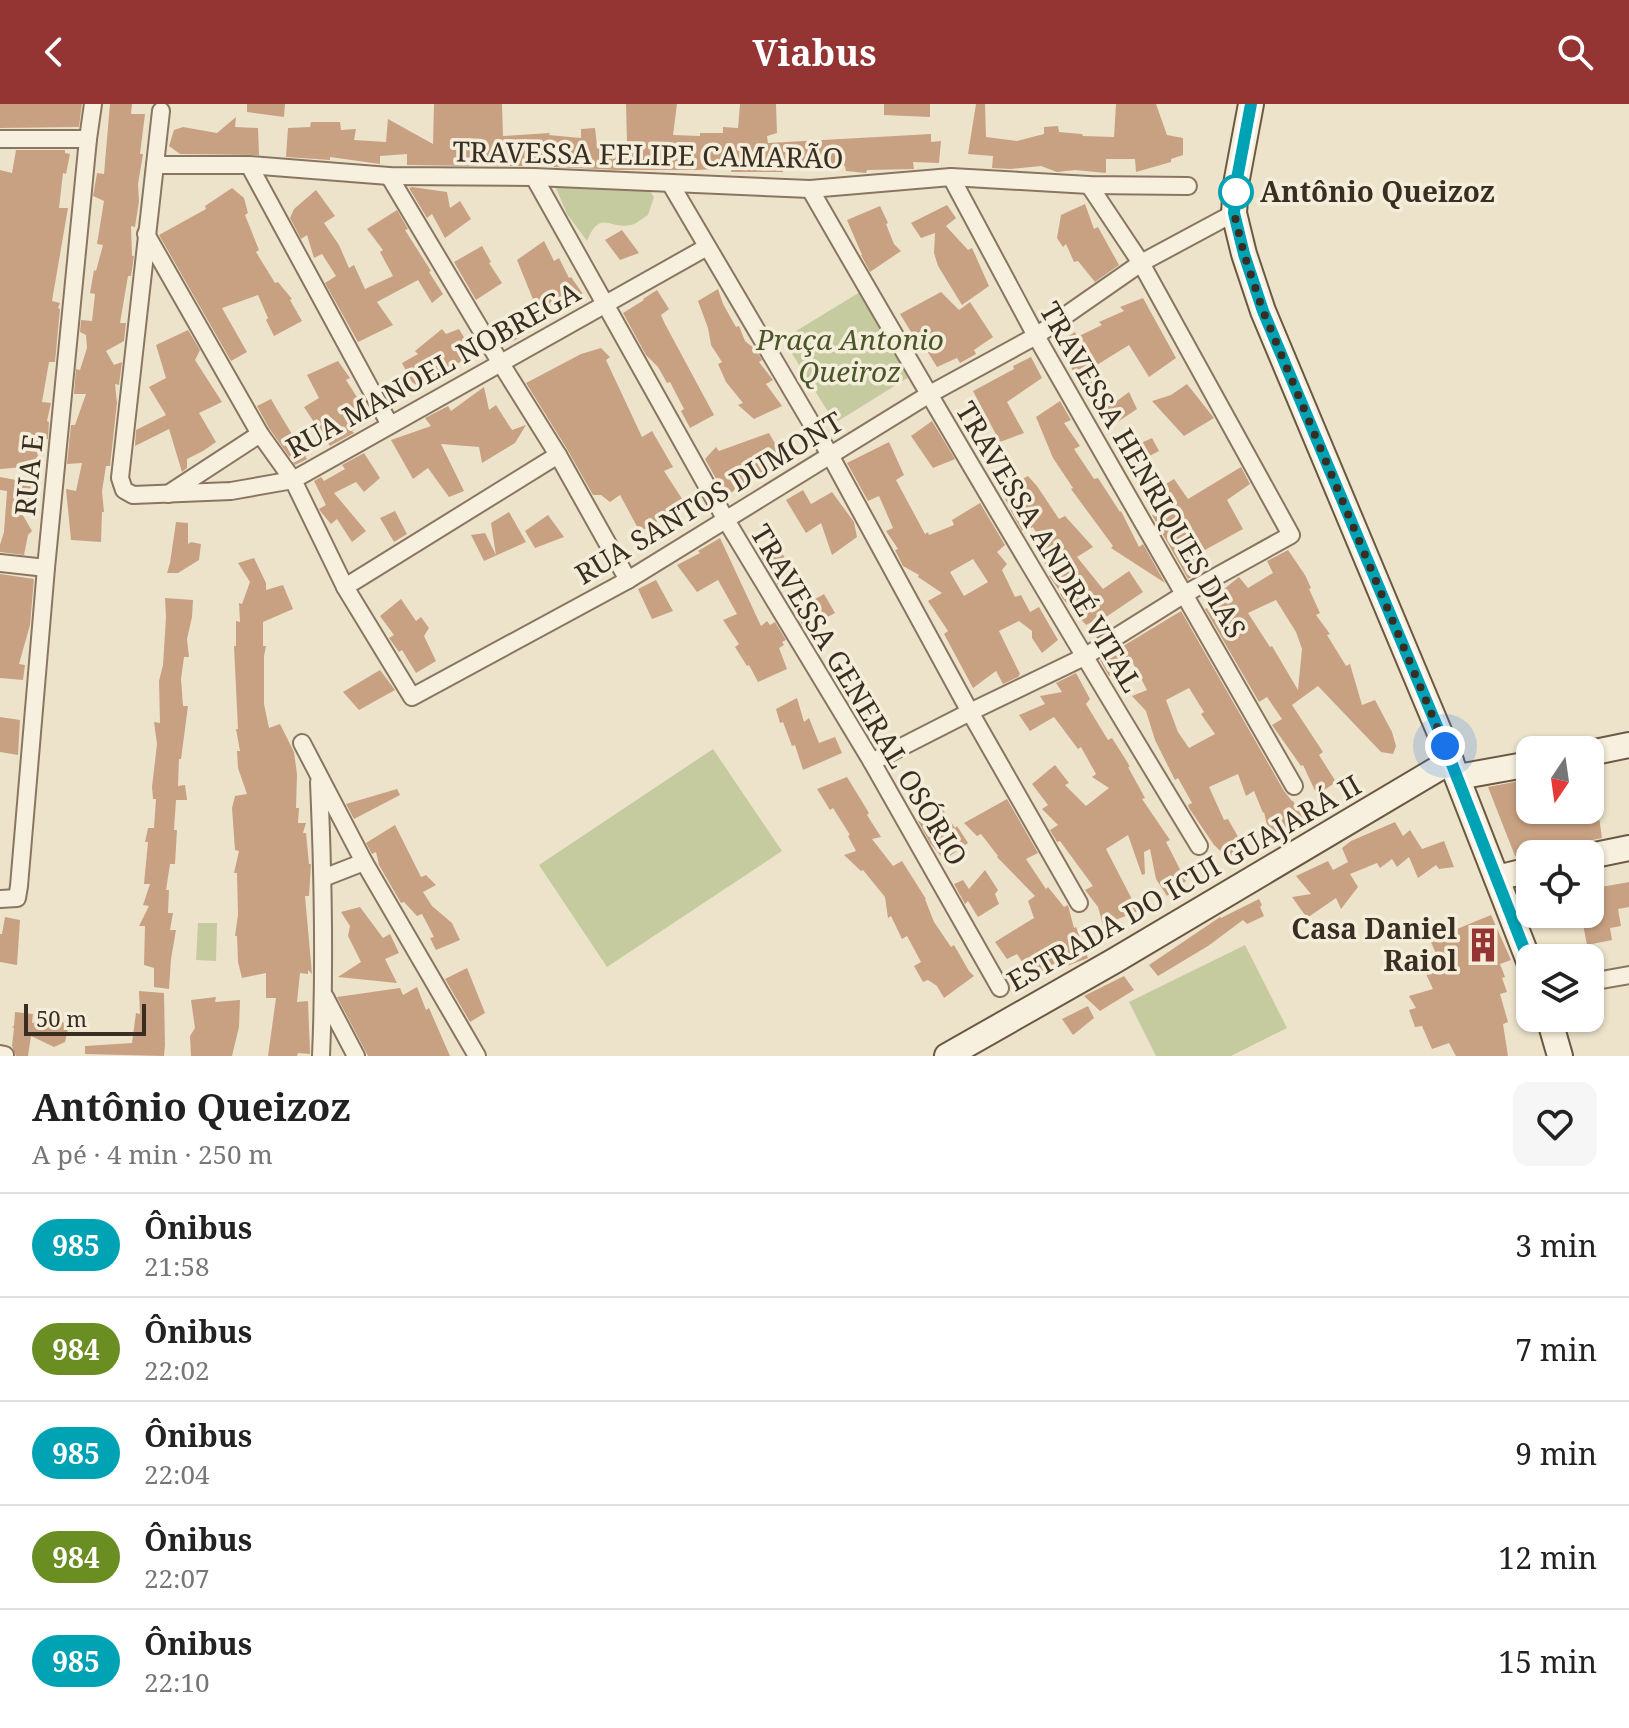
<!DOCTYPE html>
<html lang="pt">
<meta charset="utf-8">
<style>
:root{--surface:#fff;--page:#f6f6f6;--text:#222;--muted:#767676;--line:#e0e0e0;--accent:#943433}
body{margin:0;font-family:"Noto Serif",serif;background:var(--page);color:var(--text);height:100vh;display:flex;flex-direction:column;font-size:30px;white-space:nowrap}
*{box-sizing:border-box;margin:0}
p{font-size:26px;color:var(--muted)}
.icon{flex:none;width:44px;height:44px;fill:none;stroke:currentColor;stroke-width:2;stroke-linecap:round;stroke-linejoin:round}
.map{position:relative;height:952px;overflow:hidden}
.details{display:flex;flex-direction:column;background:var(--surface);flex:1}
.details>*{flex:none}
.badge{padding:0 16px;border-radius:26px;font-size:28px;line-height:52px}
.needle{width:52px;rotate:193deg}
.tools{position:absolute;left:1516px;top:632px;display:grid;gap:16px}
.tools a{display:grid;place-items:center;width:88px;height:88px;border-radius:16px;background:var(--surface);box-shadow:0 2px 6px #0004;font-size:40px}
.scale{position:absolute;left:24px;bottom:20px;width:122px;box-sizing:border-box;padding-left:8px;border:4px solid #3a2e22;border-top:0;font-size:22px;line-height:28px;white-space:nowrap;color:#3a2e22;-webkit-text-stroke:6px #f4edda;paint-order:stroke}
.you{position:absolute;width:40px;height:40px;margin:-20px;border:6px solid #fff;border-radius:50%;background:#1a73e8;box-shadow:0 0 0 12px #1a73e833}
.map>.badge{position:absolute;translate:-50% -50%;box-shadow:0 0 0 4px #fff}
.round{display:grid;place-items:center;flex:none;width:84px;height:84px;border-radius:16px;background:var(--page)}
.headline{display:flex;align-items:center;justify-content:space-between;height:136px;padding:0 32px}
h1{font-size:38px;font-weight:700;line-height:60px}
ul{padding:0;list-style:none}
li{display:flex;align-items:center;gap:24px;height:104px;padding:0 32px;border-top:2px solid var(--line)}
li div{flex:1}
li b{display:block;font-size:30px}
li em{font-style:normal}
li .badge{min-width:88px;font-weight:700;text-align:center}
header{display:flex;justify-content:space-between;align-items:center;height:104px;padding:0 32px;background:var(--accent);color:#fff;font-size:36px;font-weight:700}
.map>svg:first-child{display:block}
.green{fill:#c5cb9f}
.building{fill:#c8a183;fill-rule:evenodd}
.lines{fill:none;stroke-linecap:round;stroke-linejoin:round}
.minor-casing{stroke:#897660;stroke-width:20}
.secondary-casing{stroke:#6b5843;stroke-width:28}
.minor{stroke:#f8f0de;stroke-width:16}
.secondary{stroke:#f8f0de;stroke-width:24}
.line-casing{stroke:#fff;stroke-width:18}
.line{stroke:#00a3b4;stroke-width:12}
.walk{stroke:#3a2e22;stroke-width:8;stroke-dasharray:0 14.4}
.stop-dot{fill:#fff;stroke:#00a3b4;stroke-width:4}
.labels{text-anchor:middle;stroke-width:7;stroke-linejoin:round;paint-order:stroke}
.street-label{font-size:28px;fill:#3a2e22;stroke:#f4edda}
.stop-label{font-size:28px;font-weight:bold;fill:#3a2e22;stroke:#f4edda;text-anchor:start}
.park-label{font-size:28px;font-style:italic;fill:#4a562a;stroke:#f4edda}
.poi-label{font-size:28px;font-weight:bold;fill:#3a2e22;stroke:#f4edda;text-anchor:end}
</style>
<header><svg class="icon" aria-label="back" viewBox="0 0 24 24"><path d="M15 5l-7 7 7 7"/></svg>Viabus<svg class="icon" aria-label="search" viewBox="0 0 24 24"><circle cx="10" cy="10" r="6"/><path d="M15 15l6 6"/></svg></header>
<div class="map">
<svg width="1629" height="952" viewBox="0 0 1629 952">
<rect width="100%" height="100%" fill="#ede3cb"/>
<g class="green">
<path d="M552 75 647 83 654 93 648 111C643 114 636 120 631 121 610 126 600 104 587 137L567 110Z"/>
<polygon points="865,185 917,268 835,319 783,235"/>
<polygon points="713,645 782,747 607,863 539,761"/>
<polygon points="198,819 217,819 216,857 196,856"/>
<polygon points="1245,841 1287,924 1231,952 1156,952 1129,898"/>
</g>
<g class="building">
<polygon points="0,0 82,0 79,23 0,24"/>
<polygon points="110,0 132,0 131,10 145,10 140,50 143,50 138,80 139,97 135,123 131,122 132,152 134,152 131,172 128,172 120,219 126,219 124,237 106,247 114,261 122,258 119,281 115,280 117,299 110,362 106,362 102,387 104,408 102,408 101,438 71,436 66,385 76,387 82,359 67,360 71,321 75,321 86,290 74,290 76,265 80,266 87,244 86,231 80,228 81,216 92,217 95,190 90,189 94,166 96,167 103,141 97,140 104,97 93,92 97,69 104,70"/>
<polygon points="247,0 285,0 284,13 247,8"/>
<polygon points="434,0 502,0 503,32 550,29 549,31 581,34 581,25 595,24 597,41 627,40 626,0 677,0 673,31 700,32 700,29 723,29 723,23 738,24 740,0 776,0 777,29 767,32 768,39 931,30 931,38 941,37 939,59 913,58 914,65 867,66 866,69 846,67 845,62 816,64 816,66 783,65 783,68 731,68 732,64 698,66 617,66 554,63 554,59 536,62 497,62 477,59 477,62 407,61 407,50 380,52 380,60 330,53 330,56 286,53 288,24 310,23 311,18 340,18 341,26 356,25 354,36 386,38 388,15 433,40"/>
<polygon points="884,0 930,0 930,13 884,11"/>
<polygon points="976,0 985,0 986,33 1017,37 1044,30 1044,23 1058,22 1059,28 1082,30 1083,32 1114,33 1116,0 1156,0 1167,31 1183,34 1183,51 1171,55 1171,58 1136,68 1135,55 1106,55 1106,69 1075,66 1057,68 1041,62 1010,65 992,64 993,52 968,50"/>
<polygon points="236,13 235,23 258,24 259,51 180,50 169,42 174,26 183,23 217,29"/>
<polygon points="16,46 65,46 65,49 70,50 66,70 63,69 59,104 68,104 52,197 60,199 58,204 60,205 55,258 49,258 42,298 51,299 47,317 49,318 48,335 39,334 37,362 0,365 0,66 12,69"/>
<polygon points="412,83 447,88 450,104 460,97 471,115 445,134 432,110 427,114 409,84"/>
<polygon points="232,84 244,94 248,109 245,111 259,146 256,148 275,179 278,178 292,195 290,196 302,217 274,232 266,216 268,214 258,191 222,204 247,248 231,257 159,131 206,105 205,102"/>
<polygon points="316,86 335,112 324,119 339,141 349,164 354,161 365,185 393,172 380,148 383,146 367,125 397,106 408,125 405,126 431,167 429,168 443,190 432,199 418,176 377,198 393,221 358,238 325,179 336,172 322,150 314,154 307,131 301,135 290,114 294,105"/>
<polygon points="1085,100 1094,125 1098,123 1119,161 1095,178 1078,157 1074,158 1066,140 1063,143 1057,134 1061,111"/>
<polygon points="947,101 956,114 946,122 968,146 972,144 989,182 962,201 938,162 934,149 935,129 921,134 911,119"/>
<polygon points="880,102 888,119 886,120 894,140 901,147 870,168 861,151 862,151 847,116"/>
<polygon points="622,126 639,149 620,156 605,136"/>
<polygon points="544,137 554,157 559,154 569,174 571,173 585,193 541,215 517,156"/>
<polygon points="482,142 491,158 489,159 502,179 476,196 454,158"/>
<polygon points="718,185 723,200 736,223 739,222 745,237 756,246 762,256 759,258 773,276 766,280 782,302 754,315 738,301 743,299 726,278 718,260 722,258 711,241 708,224 698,197"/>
<polygon points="657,186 669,205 661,211 665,220 714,311 690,324 681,307 684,305 670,278 667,279 658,263 646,251 623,209 644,196 643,195"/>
<polygon points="941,188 959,206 970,198 993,233 974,246 976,250 960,259 957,254 937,263 916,229 913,231 900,210"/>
<polygon points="1143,194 1176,254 1149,273 1129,241 1092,264 1117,297 1129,288 1137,305 1116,319 1103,296 1095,301 1056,240 1075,228 1077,233 1102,221 1099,218 1124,207 1120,203"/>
<polygon points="522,213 530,226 519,234 503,242 496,230"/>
<polygon points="442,225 446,230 459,225 474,250 459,259 455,258 418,282 412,278 402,259 418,250 415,247"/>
<polygon points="188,226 200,246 195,256 222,298 199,309 216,338 203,347 187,355 187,364 182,368 169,325 135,342 136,326 166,311 149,283 166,274 156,241"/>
<polygon points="601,244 610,253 606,256 642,333 652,327 673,363 664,367 688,404 670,412 669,410 640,428 620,391 610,398 601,391 593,391 567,345 526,279 581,250"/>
<polygon points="1031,253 1042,274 1007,298 1024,329 1000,338 973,287 1014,265 1013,262"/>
<polygon points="338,257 350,274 346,276 371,315 352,327 354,329 330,342 304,303 319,294 307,271"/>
<polygon points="1187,280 1214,314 1184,332 1152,297 1171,291"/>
<polygon points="484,283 489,306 496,301 512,326 526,321 515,339 482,359 479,343 441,340 464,387 449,393 428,364 413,375 391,336 431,322 425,314 448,302 451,307"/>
<polygon points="271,295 278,307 307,355 295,361 269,324 257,302"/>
<polygon points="1060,297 1071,316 1064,319 1080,342 1074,345 1094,375 1098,374 1120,408 1121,407 1139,443 1143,440 1165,479 1111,444 1113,442 1071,385 1073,384 1053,354 1036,313"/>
<polygon points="932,317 955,355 933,364 911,332"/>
<polygon points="769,329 785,357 742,380 743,383 725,391 705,355 716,343 719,347"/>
<polygon points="1152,334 1159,347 1138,358 1130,344"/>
<path d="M889 338 904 371 896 376 925 430 928 428 929 431 954 421 952 416 980 399 1005 441 997 448 1007 460 1002 466 1015 493 1021 491 1030 508 1039 503 1058 536 1042 549 1032 534V527L1019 517 999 527 1020 570 1018 573 1003 580 996 567 973 584 944 530 948 527 928 497 942 489 918 473 919 471 903 462 895 446 898 445 886 427 893 424 879 392 868 397 847 359ZM973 455 988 478 964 492 950 468Z"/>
<polygon points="364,349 380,374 364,388 356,378 334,389 366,427 352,438 337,415 331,420 321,408 319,405 326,401 314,377 321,373 324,377 345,365 342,361"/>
<polygon points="1241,363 1250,380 1227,396 1243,425 1203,447 1210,463 1188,475 1152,411 1165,404 1156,386 1174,375 1188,395"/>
<polygon points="1028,372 1037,382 1059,415 1065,412 1093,443 1077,453 1103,485 1129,467 1143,488 1106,513 1105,511 1086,521 1063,495 1060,490 1061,489 1049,472 1052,470 1039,450 1046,446 1033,423 1025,428 1024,425 1022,427 1011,407 1001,386"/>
<polygon points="0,373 32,379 29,390 35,396 34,411 21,408 32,427 28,431 24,451 0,448 0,441 4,428 7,387 0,386"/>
<polygon points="803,386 811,400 832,388 854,418 857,433 832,451 821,419 806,429 786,396"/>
<polygon points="395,407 407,430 394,438 380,414"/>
<polygon points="509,408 526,438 484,457 471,431 485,429 496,451 491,419"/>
<polygon points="548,411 564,433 535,444 525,427"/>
<polygon points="176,418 188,419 188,440 191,438 201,440 199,456 178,469 167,469 170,459"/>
<polygon points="720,434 761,522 767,517 770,521 775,518 786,536 782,538 784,541 779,544 787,565 758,578 749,561 747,562 735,543 739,540 723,516 737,510 718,476 697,488 677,461 700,449 698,447"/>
<polygon points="779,443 794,472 779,483 761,453"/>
<path d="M1288 446 1305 471 1311 484 1309 485 1320 509 1316 511 1330 530 1327 531 1346 562 1350 560 1362 601 1375 596 1392 628 1396 642 1393 650 1381 648 1318 582 1292 601 1323 648 1319 651 1336 678 1317 691 1303 661 1301 662 1272 621 1282 615 1267 593 1259 598 1205 505 1229 492 1224 485 1239 473 1248 484 1273 469 1267 457ZM1276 496 1296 528 1302 545 1298 586 1272 542 1270 543 1248 509Z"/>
<polygon points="254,454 266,479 266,486 283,481 293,505 263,518 263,542 266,542 264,552 264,600 269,624 280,620 294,648 297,670 296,704 299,704 298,719 306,719 303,729 306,729 309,760 311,760 309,792 305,792 312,870 308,866 308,870 300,869 297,898 308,897 310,948 310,950 298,949 297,952 268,952 276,894 266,894 266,869 242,874 238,858 237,832 235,832 238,811 237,769 234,769 239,747 235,746 232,704 235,692 247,690 238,664 237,647 240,647 236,625 238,625 234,542 236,542 236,517 240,518 239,499 242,500 250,478 238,459"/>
<polygon points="0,470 34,475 30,521 19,560 25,561 23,576 0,574"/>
<polygon points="656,476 673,507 652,515 638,485"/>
<polygon points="824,490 835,509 805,525 794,507"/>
<polygon points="165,494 193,496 192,513 187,535 189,553 184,553 181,575 183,602 188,602 181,655 179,655 178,682 185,681 187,696 176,696 174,726 177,726 175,760 170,760 166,786 169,786 168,809 173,809 170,826 176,826 171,855 169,885 154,883 154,864 144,861 145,822 139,822 149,802 143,801 150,780 144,780 148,738 145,738 148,724 154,724 156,695 153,695 152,683 157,640 154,618 160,619 159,577 163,561 166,513"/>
<polygon points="401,495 416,517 421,513 429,524 424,532 436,557 416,569 402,546 399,548 389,534 394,531 380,512"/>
<path d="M1181 507 1284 687 1292 697H1293L1306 718 1269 730 1264 708 1263 709 1254 687 1246 692 1238 670 1209 683 1224 716 1228 715 1245 745 1228 754 1214 741 1189 704 1188 701 1192 699 1178 674 1175 676 1155 636 1146 607 1132 592 1147 586 1133 559 1109 572 1100 556ZM1189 584 1204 608 1201 610 1215 630 1189 644 1178 628 1166 596Z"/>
<polygon points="380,566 395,586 359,606 343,588"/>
<polygon points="1076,569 1090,595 1086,600 1108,636 1112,634 1126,656 1130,663 1128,663 1145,694 1142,695 1170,736 1166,738 1186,777 1167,792 1156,775 1150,745 1144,748 1145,770 1142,771 1128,731 1106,745 1138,807 1103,821 1098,803 1085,786 1093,782 1060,737 1057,738 1050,726 1058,721 1042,705 1048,701 1032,680 1055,661 1069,679 1065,681 1086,702 1109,684 1092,673 1096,670 1081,643 1078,645 1054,613 1030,627 1019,611 1045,600 1040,592 1062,588 1056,579"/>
<polygon points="797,594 804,618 809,614 819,639 835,633 842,649 803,666 795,641 792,642 783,618 780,619 776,605"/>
<polygon points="0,613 20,616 18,651 0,648"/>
<polygon points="847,673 869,709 867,711 881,733 872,735 893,762 902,757 926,795 925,795 934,818 951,843 954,841 969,867 974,872 944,894 937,882 928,876 923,878 914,862 921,858 907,832 902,835 891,812 888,814 885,793 863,766 861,767 844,751 856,747 848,732 850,731 833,704 830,706 817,685"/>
<polygon points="1530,675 1530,706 1598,706 1602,734 1515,752 1488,683"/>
<polygon points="397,685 400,691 354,715 346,700"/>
<polygon points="1007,695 1038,749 1026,755 1046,785 1048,783 1064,803 1068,801 1074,824 1076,823 1088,854 1059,865 1057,858 1032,873 1017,850 1007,855 995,838 1034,814 1028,797 1035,792 997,753 998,752 981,730 977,732 964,719"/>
<polygon points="939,700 955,724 957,722 968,739 944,756 930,739 918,717 934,709"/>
<polygon points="1395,718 1403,732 1410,726 1422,745 1444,737 1454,763 1439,765 1436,761 1418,774 1409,753 1397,763 1392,755 1380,764 1377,759 1350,770 1358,783 1341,805 1336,794 1307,814 1292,793 1311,790 1296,772 1328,757 1333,766 1348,758 1342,744 1351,737"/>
<polygon points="395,721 421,773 426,771 436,781 423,788 432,802 452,819 460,836 436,846 430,834 434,833 422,810 417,812 404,798 401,799 379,761 376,748 372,750 366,739"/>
<polygon points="985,766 998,786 995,790 999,800 978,813 968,797 965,800 954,780 963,776 969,785"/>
<polygon points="1629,778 1629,803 1618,805 1621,822 1610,824 1612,836 1587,841 1581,810 1590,810 1590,785"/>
<polygon points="1259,795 1262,801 1260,803 1264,812 1247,820 1243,816 1208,842 1158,872 1149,861 1220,813 1221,814"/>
<polygon points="360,803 383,834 390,830 399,849 385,855 397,879 338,873 361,858 348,832 350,822 341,808"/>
<polygon points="1491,811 1511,856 1500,860 1505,873 1502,874 1507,888 1500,890 1508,918 1503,920 1508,952 1456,952 1449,939 1432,945 1422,922 1415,923 1409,906 1416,904 1409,892 1433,885 1426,870 1443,865 1430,836"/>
<polygon points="5,813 20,816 17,861 0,858 0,830 2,830"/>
<polygon points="467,864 485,909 470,918 445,875"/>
<polygon points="1124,872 1134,886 1100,907 1084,892"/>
<polygon points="417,883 426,906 429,904 450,952 368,952 337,893 400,884 403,891"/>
<polygon points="139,887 164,889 165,941 164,952 85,950 85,942 132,939 136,909 140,910"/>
<polygon points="216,893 215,898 240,896 239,923 232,952 191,952 190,932 195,924 191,896"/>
<polygon points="1088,902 1094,914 1073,931 1062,915"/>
<polygon points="15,908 33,910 32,919 54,915 63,918 68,925 65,938 54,943 31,932 28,952 16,952 12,942 14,924 12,923 14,922"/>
</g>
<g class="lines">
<g class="minor-casing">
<g id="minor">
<polyline points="161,7 120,374 124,386 133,391 231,387 293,376 707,143"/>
<polyline points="0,35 88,35"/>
<polyline points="155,61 249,61 389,72 534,73 810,85 951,73 1089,81 1188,82"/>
<polyline points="249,61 390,321"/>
<polyline points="389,72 500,258 558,351 628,476"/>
<polyline points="534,73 726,416 872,658 1000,884"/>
<polyline points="951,73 1036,232 1294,682"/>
<polyline points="670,79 830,351 970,608 1079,799"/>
<path d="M810 85C937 306 1067 525 1199 742"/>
<polyline points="146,130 260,330 293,376 345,483 412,593 628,476 928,291 1036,232 1141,159 1234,109"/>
<polyline points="168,390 260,330"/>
<polyline points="0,459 46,464"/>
<polyline points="345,483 558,351"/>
<polyline points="302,639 364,758 477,952"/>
<polyline points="872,658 970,608 1084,553 1183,491 1291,431 1141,159 1089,81"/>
<path d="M319 678C323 769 325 860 321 952"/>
<polyline points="323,774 364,758"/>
<polyline points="0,795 17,794 19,782 46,464 88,35 93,0"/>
<polyline points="1590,878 1629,871"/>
<polyline points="325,893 356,952"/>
<polyline points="0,950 5,951"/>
</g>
</g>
<g class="secondary-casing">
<g id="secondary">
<polyline points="1251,0 1236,80 1234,109 1244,150 1263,207 1439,627 1530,860"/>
<polyline points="1590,649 1629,641"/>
<polyline points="1458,673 1530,660"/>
<polyline points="1590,752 1629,744"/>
<polyline points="1497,774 1530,766"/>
<polyline points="1549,914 1560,952"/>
<polyline points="947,952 1114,857 1451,657"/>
</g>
</g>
<use href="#minor" class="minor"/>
<use href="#secondary" class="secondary"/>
</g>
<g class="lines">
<g class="line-casing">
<polyline id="line" points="1251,0 1236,80 1234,109 1244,150 1263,207 1439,627 1530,860"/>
</g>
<use href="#line" class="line"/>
<polyline class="walk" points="1236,88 1236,80 1234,109 1244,150 1263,207 1445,642"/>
</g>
<defs>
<g id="building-bare" transform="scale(2.76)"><path d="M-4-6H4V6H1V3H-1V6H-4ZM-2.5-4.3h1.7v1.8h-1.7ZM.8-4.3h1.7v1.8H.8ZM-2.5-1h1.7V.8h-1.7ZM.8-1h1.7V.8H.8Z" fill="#943433" stroke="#f4edda" stroke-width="2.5" paint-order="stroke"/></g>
</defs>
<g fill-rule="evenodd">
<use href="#building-bare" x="1483" y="841"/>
</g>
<circle class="stop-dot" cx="1236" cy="88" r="16"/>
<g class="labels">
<g class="street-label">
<text transform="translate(648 51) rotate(1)" y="10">TRAVESSA FELIPE CAMARÃO</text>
<text transform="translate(433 266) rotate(-29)" y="10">RUA MANOEL NOBREGA</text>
<text transform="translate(1143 366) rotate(60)" y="10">TRAVESSA HENRIQUES DIAS</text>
<text transform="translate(29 371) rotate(-84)" y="10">RUA E</text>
<text transform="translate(709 394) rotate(-31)" y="10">RUA SANTOS DUMONT</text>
<text transform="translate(1049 443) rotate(59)" y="10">TRAVESSA ANDRÉ VITAL</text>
<text transform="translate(859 591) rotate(59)" y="10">TRAVESSA GENERAL OSÓRIO</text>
<text transform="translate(1184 779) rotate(-30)" y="10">ESTRADA DO ICUI GUAJARÁ II</text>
</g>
<g class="stop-label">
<text x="1260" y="98">Antônio Queizoz</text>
</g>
<g class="park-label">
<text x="850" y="246">Praça Antonio<tspan x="850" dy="32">Queiroz</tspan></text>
</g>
<g class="poi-label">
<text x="1457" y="835">Casa Daniel<tspan x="1457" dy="32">Raiol</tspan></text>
</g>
</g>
</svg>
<div class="tools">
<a><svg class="needle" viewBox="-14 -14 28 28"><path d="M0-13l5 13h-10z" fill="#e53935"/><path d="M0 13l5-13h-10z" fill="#767676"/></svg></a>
<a><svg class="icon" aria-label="locate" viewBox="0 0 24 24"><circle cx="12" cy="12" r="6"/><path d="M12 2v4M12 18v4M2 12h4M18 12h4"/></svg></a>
<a><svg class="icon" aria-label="layers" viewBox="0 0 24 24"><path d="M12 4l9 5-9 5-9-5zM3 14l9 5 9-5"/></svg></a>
</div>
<div class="scale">50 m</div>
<div class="you" style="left:1445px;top:642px"></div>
</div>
<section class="details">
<div class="headline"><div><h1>Antônio Queizoz</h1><p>A pé · 4 min · 250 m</p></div><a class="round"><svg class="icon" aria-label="heart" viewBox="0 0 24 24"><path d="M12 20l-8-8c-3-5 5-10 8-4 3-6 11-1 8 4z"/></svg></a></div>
<ul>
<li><span class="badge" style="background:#00a3b4;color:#fff">985</span><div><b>Ônibus</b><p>21:58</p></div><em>3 min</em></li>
<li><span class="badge" style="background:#6b8e23;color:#fff">984</span><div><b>Ônibus</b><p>22:02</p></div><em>7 min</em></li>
<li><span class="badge" style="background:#00a3b4;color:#fff">985</span><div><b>Ônibus</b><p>22:04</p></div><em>9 min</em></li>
<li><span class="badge" style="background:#6b8e23;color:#fff">984</span><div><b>Ônibus</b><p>22:07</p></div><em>12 min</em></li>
<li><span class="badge" style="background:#00a3b4;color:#fff">985</span><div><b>Ônibus</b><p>22:10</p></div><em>15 min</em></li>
</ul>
</section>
